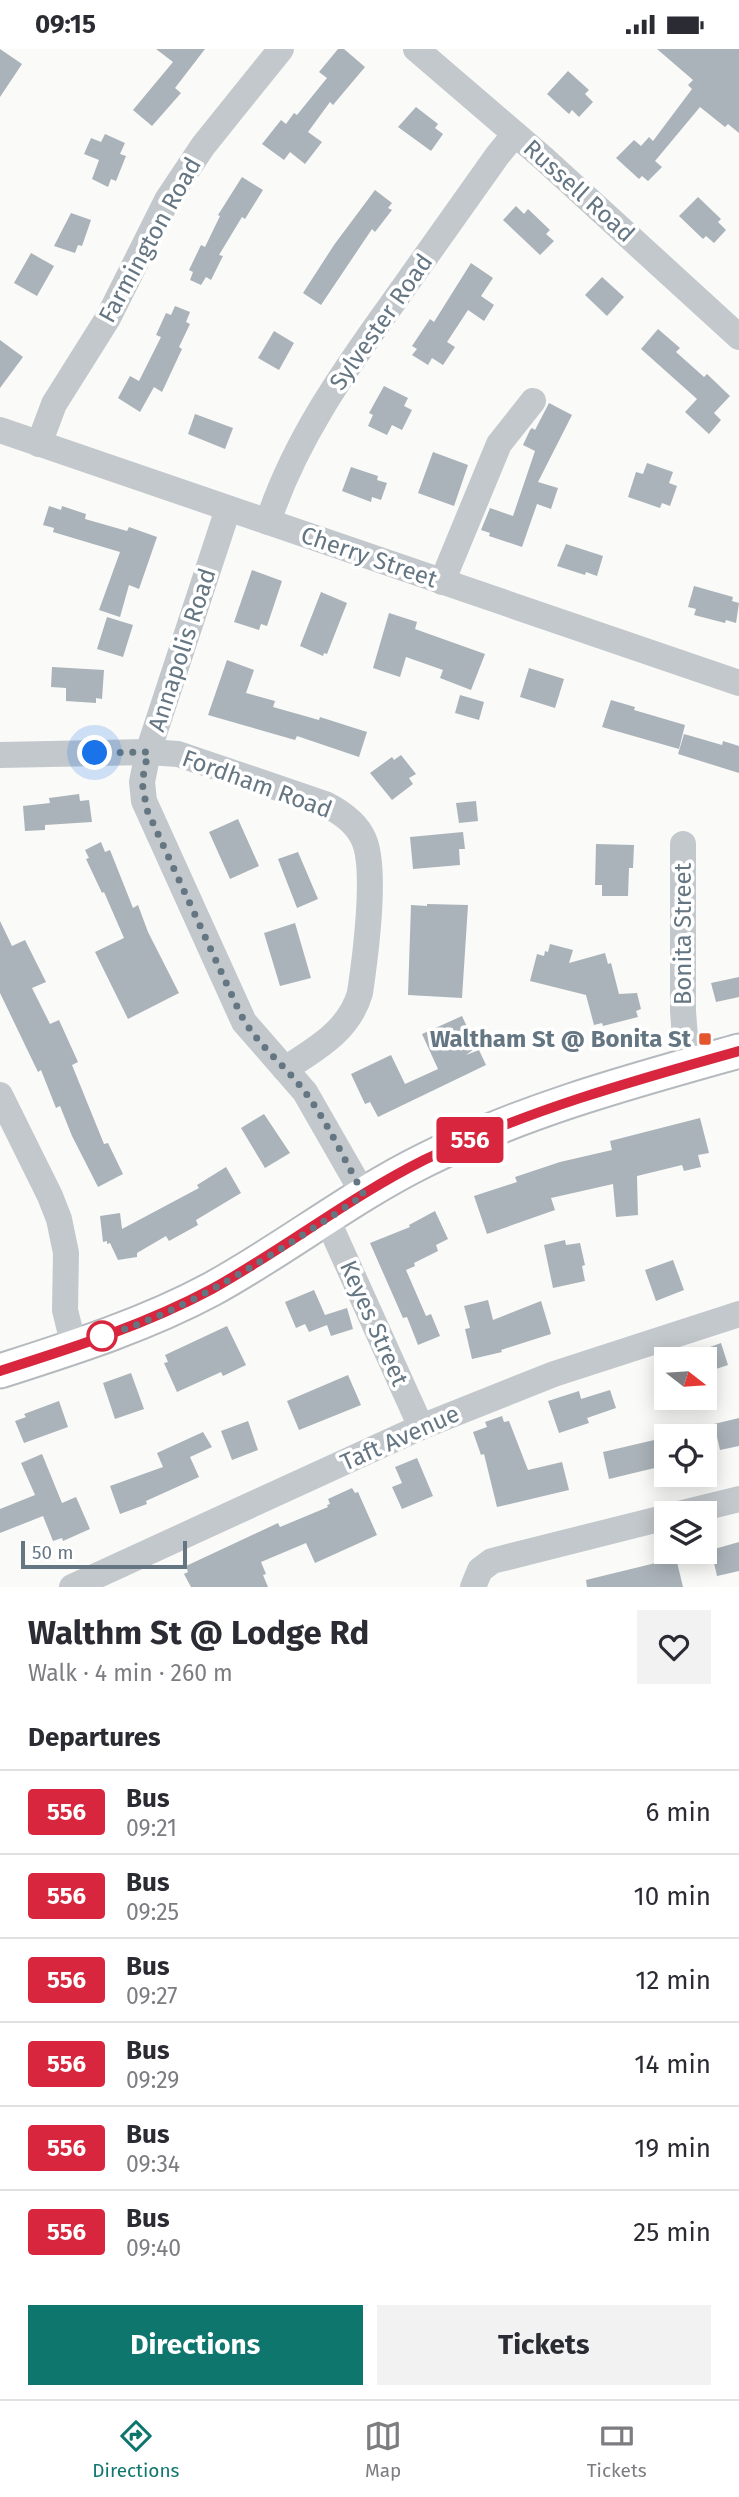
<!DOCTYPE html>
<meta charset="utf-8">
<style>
:root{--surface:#fff;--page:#f2f2f3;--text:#2b2b33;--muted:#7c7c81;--line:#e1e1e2;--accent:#0f766e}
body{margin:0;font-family:"Fira Sans",sans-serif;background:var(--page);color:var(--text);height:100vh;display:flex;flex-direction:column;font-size:26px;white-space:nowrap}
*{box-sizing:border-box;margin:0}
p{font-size:23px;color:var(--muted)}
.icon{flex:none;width:38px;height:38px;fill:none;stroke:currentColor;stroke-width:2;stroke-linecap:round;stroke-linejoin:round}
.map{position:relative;height:1538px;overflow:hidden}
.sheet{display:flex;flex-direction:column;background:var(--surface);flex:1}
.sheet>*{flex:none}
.badge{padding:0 14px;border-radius:5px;font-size:24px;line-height:46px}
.needle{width:46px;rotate:107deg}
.fabs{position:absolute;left:654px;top:1298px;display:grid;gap:14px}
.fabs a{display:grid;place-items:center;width:63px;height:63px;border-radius:0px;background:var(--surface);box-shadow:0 4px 18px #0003;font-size:35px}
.scale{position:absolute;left:21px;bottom:18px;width:166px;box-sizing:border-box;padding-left:7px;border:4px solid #657683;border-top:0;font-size:19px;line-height:24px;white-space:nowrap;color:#657683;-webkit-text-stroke:5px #fff;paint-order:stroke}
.you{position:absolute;width:35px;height:35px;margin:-18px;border:5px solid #fff;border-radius:50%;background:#1a73e8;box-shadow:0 0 0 10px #1a73e833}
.map>.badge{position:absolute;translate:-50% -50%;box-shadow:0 0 0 4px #fff}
h2{padding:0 28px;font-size:26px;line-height:63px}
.round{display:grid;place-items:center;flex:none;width:74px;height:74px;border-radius:0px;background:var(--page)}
.head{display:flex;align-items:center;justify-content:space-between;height:119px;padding:0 28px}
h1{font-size:33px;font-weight:700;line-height:52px}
.primary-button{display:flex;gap:14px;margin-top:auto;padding:14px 28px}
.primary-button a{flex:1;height:80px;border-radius:0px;background:var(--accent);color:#fff;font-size:28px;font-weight:700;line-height:80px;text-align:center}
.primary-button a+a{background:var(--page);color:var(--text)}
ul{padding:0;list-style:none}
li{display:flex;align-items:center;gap:21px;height:84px;padding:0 28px;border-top:2px solid var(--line)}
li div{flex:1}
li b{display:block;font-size:26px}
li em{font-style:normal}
li .badge{min-width:77px;font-weight:700;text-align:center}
.status{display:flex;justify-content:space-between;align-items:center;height:49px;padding:0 35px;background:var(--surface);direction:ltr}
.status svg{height:19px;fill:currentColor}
.tab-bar{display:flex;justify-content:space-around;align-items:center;height:98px;border-top:2px solid var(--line);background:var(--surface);font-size:19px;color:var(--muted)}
.tab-bar a{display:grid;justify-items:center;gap:4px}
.tab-bar .selected{color:var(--accent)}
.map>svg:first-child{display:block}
.building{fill:#aab3b9}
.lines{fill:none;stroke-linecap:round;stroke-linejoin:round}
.major-casing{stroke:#b5babe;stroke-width:37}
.minor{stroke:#c3c8cc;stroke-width:26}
.major{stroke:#fff;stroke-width:33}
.line-casing{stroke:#fff;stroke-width:16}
.line{stroke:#d7263d;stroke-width:10}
.walk{stroke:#657683;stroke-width:7;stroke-dasharray:0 12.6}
.poi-dot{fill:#e4572e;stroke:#fff;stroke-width:2.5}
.stop-dot{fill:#fff;stroke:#d7263d;stroke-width:3.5}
.labels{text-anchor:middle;stroke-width:7;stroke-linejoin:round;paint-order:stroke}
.street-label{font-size:24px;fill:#657683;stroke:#fff}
.poi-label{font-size:24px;font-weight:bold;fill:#657683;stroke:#fff;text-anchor:end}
</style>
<div class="status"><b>09:15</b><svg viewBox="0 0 49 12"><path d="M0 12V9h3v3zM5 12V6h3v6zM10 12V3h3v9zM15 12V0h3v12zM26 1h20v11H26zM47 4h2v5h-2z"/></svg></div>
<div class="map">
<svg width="739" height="1538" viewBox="0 0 739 1538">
<rect width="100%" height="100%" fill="#fafaf8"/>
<g class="building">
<polygon points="0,0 22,15 0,48"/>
<polygon points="156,0 205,0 175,39 181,44 152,77 133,61 173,13"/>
<polygon points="338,0 344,0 365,18 333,56 330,53 308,83 322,93 305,115 290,103 284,111 262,95 281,71 286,75 294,64 297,66 327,29 319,23"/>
<polygon points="657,0 739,0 739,84 728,75 725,78 700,58 655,112 662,118 648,132 642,127 639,130 616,109 634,91 641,97 649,88 653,92 692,40 688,36 693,31"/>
<polygon points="568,22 589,41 585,45 593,53 579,68 572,61 569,65 547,45"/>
<polygon points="416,58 438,75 435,79 443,85 431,102 398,78"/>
<polygon points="105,85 125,94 120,105 126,107 116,132 111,130 108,138 92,130 99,111 84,105 91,89 101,93"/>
<polygon points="242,128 263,141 245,170 242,168 219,206 223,207 211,231 206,228 201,236 190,231 193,223 189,221 201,196 205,198 220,167 218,166"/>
<polygon points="375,141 392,154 388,159 392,161 375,183 372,180 321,256 303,244 334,196"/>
<polygon points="698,148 721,170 718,173 726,181 714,194 706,187 703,190 679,167"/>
<polygon points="516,157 524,165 528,160 550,181 546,185 554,192 540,206 503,171"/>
<polygon points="71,164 91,171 82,197 78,196 75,204 54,197"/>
<polygon points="31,204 54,217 37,247 14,234"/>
<polygon points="471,214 493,229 481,247 494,256 484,272 468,261 447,293 455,298 443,316 432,309 428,316 412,306 417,300 412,297 430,270 434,273"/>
<polygon points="602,228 624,248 607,267 585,246"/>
<polygon points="175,257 190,263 186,273 190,275 179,298 182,300 162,343 154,338 140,363 118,349 130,327 139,332 161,288 156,286 166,264 171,266"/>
<polygon points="658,280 680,299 676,303 704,328 707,325 730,347 714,364 721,371 709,385 685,363 697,350 641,300"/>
<polygon points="274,282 294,294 279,321 258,309"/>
<polygon points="0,291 23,308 0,339"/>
<polygon points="384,337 408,349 404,357 412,361 402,381 392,376 387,386 368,377 373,366 369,364"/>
<polygon points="549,354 572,366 538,433 558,439 551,460 537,455 522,498 489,487 490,484 481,481 490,459 513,467 535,402 523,396 530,381 532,379 535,381"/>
<polygon points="195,365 233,379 225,400 188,385"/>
<polygon points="433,403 468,416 454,457 418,444"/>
<polygon points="647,414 673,423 669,434 677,437 670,457 662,454 660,459 628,448 636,423 643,425"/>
<polygon points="351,418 378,427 377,431 387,434 381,451 372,448 371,453 342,442"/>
<polygon points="49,457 61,461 62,457 86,465 85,470 127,482 129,478 157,488 139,540 129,536 120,568 99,561 120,503 53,483 54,479 43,476"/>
<polygon points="566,495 603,507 597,527 586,523 585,526 557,517"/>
<polygon points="252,521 282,532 267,577 261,575 259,581 234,573"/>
<polygon points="694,537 733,548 732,552 739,554 736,574 726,571 725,574 694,566 696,560 688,558"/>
<polygon points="321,543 347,554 327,605 324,604 323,607 300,597"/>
<polygon points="389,564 417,573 415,580 485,605 471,641 440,629 443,621 406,608 400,628 373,619"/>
<polygon points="107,568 133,576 123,608 97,600"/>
<polygon points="227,611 254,621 246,644 275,652 273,658 319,671 320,668 367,683 359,708 297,687 295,691 208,666"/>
<polygon points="52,618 104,621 102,650 96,649 96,654 66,652 66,639 51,638"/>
<polygon points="529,619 564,630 555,659 520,648"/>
<polygon points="460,646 484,653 479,671 455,664"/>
<polygon points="611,651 635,658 634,661 685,676 679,700 602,678"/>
<polygon points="684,685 722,696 723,692 739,697 739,724 678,705"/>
<polygon points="401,706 416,725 409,729 413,735 392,751 370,724 392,708 394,711"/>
<polygon points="79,745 80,752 89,751 92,773 45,776 45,781 25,782 23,757 50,754 49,749"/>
<polygon points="476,752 478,772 459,774 456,754"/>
<polygon points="238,770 259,817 230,830 209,783"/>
<polygon points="463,783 465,800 459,800 460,816 413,820 410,788"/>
<polygon points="101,793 105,803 110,801 133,859 138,856 148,883 179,944 128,970 95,903 124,889 104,843 102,844 86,810 89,809 85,801"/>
<polygon points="596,795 634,796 633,819 629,819 628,847 602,847 602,836 595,836"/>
<polygon points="298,803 318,850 297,859 278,810"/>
<polygon points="427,855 468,856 462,949 408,946 411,856 427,857"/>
<polygon points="0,872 12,897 25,891 46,933 32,939 50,975 59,971 78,1013 72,1016 104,1095 108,1094 123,1125 98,1138 72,1087 60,1057 56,1059 41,1021 38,1023 0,944"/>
<polygon points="295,874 311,929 280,937 264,884"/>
<polygon points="550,895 573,901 569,914 605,904 608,915 611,914 619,945 637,944 641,960 636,962 638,968 603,977 602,974 594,976 586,946 530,932 537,905 544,907 545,902 548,903"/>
<polygon points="739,928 739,948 716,953 711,934"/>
<polygon points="462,967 475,995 472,996 474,1000 466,1006 479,1001 486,1016 378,1068 370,1053 365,1055 351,1025 391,1006 405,1035 438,1020 422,985"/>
<polygon points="264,1065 290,1104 265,1119 241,1079"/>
<polygon points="700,1069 709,1104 698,1106 701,1118 684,1122 682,1116 637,1127 638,1166 616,1168 613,1135 551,1149 555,1161 487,1185 474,1147 517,1133 515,1128 560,1113 612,1101 610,1092"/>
<polygon points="226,1118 241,1144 196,1171 198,1176 169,1192 166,1187 137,1204 137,1208 118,1211 110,1194 107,1195 107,1192 103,1193 100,1167 120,1164 122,1180 199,1139 197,1136"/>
<polygon points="435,1162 448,1190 436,1196 438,1202 414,1214 415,1217 406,1221 426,1267 431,1265 440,1287 418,1296 407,1268 403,1269 370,1194 410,1178 409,1176"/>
<polygon points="565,1191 566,1196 580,1194 585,1216 582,1217 585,1232 553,1239 544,1196"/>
<polygon points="673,1211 684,1241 656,1252 645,1221"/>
<polygon points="314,1241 325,1266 347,1259 353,1280 331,1287 327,1276 309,1283 305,1275 296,1279 285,1253"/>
<polygon points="488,1251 493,1271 541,1252 551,1285 501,1301 502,1303 472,1310 465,1280 470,1279 464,1257"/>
<polygon points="227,1277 246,1316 223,1327 221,1323 177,1343 164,1314 168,1313 165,1306"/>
<polygon points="721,1294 728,1316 707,1323 705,1311 702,1311 699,1302"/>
<polygon points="131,1324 144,1360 115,1370 103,1334"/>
<polygon points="348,1326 361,1356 299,1381 287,1352"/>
<polygon points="610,1341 616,1359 587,1369 589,1374 559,1384 548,1352 579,1342 581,1350"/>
<polygon points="59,1352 68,1378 24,1394 15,1372 26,1368 24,1365"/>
<polygon points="502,1367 504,1373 509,1372 528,1421 562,1413 569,1441 497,1458 484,1405 481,1406 473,1383 487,1378 485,1373"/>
<polygon points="739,1369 739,1397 720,1401 714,1375"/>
<polygon points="248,1372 258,1401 232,1411 221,1382"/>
<polygon points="203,1383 212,1398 190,1408 199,1428 146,1452 147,1455 120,1465 110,1437 163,1418 157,1404"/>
<polygon points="667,1388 667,1416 609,1430 603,1403"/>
<polygon points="42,1405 62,1454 76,1448 90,1480 63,1492 62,1489 53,1492 43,1467 0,1484 0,1460 35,1446 21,1414"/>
<polygon points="417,1409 433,1447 402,1460 392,1438 402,1434 395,1418"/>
<polygon points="352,1439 355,1444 358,1443 377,1486 315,1514 306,1494 261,1513 266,1525 263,1526 268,1538 191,1538 184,1525 188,1523 186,1517 278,1474 280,1478 328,1458 327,1456 330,1455 328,1450"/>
<polygon points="739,1493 739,1522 717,1527 711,1501"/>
<polygon points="676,1509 683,1538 587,1538 586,1531"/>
</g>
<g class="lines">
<g class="major-casing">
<path id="major" d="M0 1322C72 1299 145 1276 212 1240 285 1200 350 1148 425 1111 524 1061 632 1032 739 1002"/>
</g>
<g class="minor">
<polyline points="416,0 542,108 739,288"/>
<polyline points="0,381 739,634"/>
<polyline points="39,395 54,355 108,269 167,151 203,97 281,0"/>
<polyline points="228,460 148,703 142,733 144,752 244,973 305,1043 364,1146"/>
<path d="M268 473C294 393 343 323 392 255 427 206 462 156 497 107L515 85"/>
<polyline points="442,533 499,395 533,352"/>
<path d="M0 706 148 703 178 705 325 755C341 763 357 774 364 791 377 821 365 910 360 944 349 982 316 1000 285 1020"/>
<polyline points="683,795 683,962 685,989 691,1016"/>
<polyline points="0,1046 50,1147 59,1170 66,1204 65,1261 74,1298"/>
<polyline points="327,1170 421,1378"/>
<polyline points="678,1465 739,1450"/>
<polyline points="72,1538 421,1378 554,1325 739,1265"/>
<polyline points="473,1538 480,1521 492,1512 667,1468"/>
</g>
<use href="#major" class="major"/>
</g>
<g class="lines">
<g class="line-casing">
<path id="line" d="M0 1322C72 1299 145 1276 212 1240 284 1200 350 1148 424 1111 525 1062 632 1032 739 1002"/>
</g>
<use href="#line" class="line"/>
<path class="walk" d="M95 704 148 703 142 733 147 761 240 964C256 995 284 1015 305 1043 328 1074 345 1112 364 1146 287 1196 188 1264 102 1287"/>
</g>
<rect class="poi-dot" x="698" y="983" width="14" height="14" rx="3.5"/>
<circle class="stop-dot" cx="102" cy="1287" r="14"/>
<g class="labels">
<g class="street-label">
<text transform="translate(579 142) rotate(42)" y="8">Russell Road</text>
<text transform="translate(150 191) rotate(-61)" y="8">Farmington Road</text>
<text transform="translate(381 273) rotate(-55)" y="8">Sylvester Road</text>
<text transform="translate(369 508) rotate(19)" y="8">Cherry Street</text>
<text transform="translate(182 601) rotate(-72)" y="8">Annapolis Road</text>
<text transform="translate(257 735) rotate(20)" y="8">Fordham Road</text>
<text transform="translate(683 885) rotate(-90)" y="8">Bonita Street</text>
<text transform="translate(374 1274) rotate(66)" y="8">Keyes Street</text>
<text transform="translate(400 1389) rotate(-24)" y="8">Taft Avenue</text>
</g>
<g class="poi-label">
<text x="691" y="998">Waltham St @ Bonita St</text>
</g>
</g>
</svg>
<div class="fabs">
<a><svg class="needle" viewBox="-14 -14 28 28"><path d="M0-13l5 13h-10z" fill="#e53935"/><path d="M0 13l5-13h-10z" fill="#7c7c81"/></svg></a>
<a><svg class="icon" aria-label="locate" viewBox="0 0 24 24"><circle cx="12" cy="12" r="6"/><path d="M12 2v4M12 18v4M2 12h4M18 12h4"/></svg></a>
<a><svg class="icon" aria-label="layers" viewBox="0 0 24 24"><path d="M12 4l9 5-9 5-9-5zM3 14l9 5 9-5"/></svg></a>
</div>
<div class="scale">50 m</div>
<div class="you" style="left:95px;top:704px"></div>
<b class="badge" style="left:470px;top:1091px;background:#d7263d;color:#fff">556</b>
</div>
<section class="sheet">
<div class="head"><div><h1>Walthm St @ Lodge Rd</h1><p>Walk · 4 min · 260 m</p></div><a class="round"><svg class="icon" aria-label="heart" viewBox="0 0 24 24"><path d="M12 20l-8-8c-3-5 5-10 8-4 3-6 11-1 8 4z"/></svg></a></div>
<h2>Departures</h2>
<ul>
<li><span class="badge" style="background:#d7263d;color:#fff">556</span><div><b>Bus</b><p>09:21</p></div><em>6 min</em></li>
<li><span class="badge" style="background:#d7263d;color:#fff">556</span><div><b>Bus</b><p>09:25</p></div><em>10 min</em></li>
<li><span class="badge" style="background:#d7263d;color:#fff">556</span><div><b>Bus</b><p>09:27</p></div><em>12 min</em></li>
<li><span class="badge" style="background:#d7263d;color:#fff">556</span><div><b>Bus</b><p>09:29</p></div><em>14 min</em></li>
<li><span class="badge" style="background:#d7263d;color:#fff">556</span><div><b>Bus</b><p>09:34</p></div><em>19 min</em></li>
<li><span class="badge" style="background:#d7263d;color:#fff">556</span><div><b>Bus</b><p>09:40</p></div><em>25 min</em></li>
</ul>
<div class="primary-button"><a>Directions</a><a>Tickets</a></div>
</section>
<nav class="tab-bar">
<a class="selected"><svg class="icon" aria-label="directions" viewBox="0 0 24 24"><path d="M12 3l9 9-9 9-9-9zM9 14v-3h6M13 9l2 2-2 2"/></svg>Directions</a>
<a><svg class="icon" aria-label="map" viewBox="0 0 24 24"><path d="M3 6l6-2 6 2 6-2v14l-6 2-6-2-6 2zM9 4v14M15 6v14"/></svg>Map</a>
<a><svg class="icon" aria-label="tickets" viewBox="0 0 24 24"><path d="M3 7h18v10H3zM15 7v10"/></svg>Tickets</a>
</nav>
